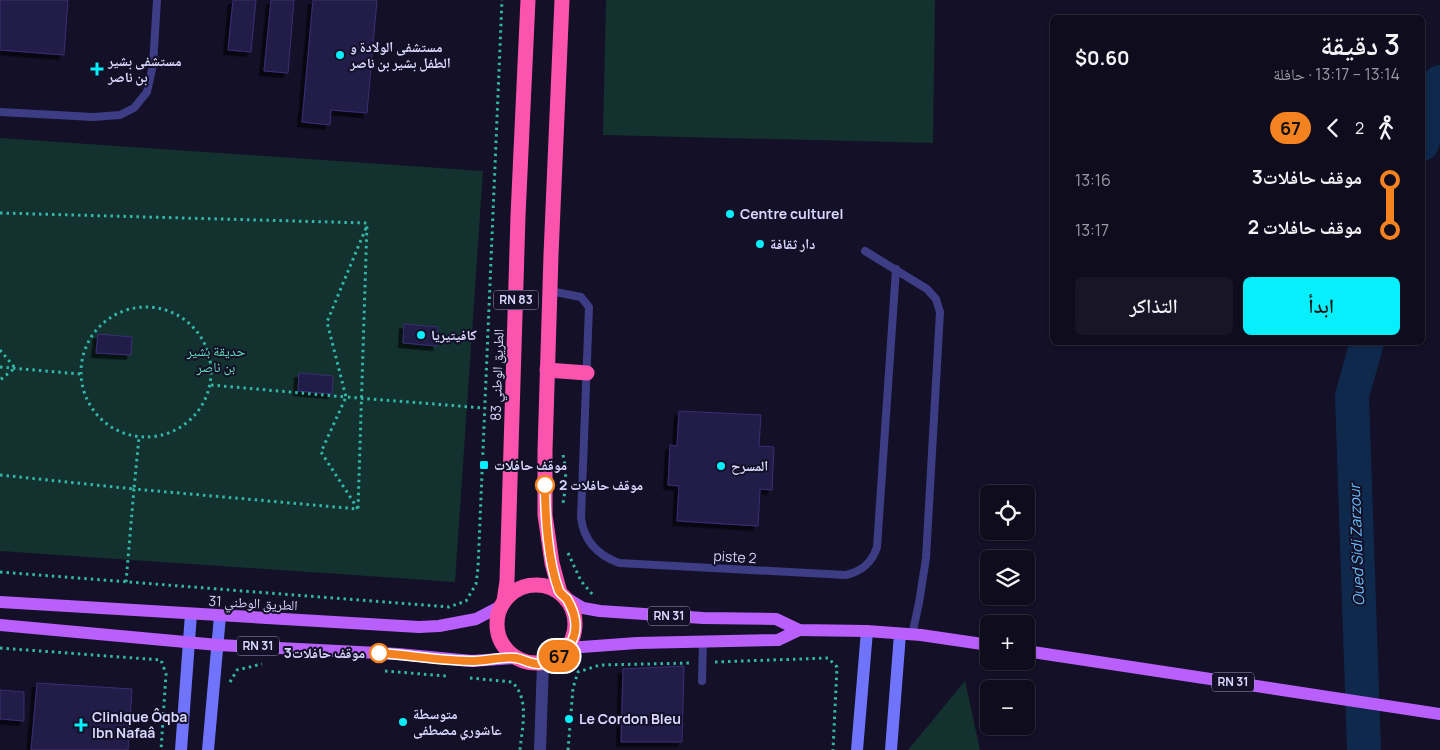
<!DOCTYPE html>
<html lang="ar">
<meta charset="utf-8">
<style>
:root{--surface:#0e0c1d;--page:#171526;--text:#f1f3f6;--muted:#9b9ba4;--line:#2e2c3b;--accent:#07effa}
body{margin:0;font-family:Manrope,"Noto Naskh Arabic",sans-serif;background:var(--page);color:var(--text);direction:rtl;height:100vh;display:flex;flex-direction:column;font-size:19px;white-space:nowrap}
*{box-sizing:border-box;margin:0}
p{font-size:16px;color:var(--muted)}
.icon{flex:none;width:28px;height:28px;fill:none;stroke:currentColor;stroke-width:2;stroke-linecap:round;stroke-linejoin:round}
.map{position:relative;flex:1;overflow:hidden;direction:ltr}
.side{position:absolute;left:1050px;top:15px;width:375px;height:330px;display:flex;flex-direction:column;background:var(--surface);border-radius:8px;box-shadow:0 1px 4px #0004,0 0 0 1px var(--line);direction:rtl}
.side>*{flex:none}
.badge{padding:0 10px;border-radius:16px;font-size:18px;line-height:32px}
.buttons{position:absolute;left:980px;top:485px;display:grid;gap:10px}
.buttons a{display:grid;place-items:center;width:55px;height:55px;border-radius:8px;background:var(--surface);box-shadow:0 1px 4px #0004,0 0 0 1px var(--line);font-size:25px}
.map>.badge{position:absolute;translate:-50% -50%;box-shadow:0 0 0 2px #fff}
.legs{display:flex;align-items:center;gap:8px;height:55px;padding:0 25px;font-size:16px}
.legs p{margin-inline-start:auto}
.summary{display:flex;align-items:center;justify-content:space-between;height:85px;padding:0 25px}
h1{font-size:28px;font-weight:600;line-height:38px}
.cta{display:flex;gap:10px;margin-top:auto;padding:10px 25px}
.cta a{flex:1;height:58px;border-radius:8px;background:var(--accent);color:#111;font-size:20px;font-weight:600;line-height:58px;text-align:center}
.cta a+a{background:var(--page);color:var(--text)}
ul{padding:0 25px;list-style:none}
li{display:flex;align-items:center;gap:18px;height:50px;font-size:19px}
li i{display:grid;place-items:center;width:8px;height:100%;margin:0 6px;background:currentColor}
li i::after{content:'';width:12px;height:12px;margin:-6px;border:4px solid;border-radius:50%;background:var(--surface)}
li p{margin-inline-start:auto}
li:first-child i{background:linear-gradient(#0000 50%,currentColor 0)}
li:last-child i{background:linear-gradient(currentColor 50%,#0000 0)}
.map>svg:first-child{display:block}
.green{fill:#13312e}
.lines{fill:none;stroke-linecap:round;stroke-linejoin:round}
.river{stroke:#0f294c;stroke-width:34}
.building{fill:#231c48;stroke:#392f73;filter:url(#shadow)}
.path{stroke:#32b7a8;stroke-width:3;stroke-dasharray:2.5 4;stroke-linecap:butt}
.lane{stroke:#3c3d85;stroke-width:8}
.street{stroke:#3c3d85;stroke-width:12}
.secondary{stroke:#7074fc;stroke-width:12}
.primary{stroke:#b960fc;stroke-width:12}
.highway{stroke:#fc54ae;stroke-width:15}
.line-1-casing{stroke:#fff;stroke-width:11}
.line-1{stroke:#f58220;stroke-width:8}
.poi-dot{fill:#07effa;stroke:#131027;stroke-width:2}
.stop-1-dot{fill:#fff;stroke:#f58220;stroke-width:2.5}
.labels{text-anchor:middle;stroke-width:4;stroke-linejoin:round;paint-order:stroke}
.shield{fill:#131027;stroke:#9e9bbe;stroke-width:1}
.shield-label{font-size:12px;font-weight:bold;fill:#d9d7fe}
.poi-label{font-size:14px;font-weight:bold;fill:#d9d7fe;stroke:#131027;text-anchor:start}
.park-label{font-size:14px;fill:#63deb9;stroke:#131027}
.street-label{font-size:14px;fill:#d9d7fe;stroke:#131027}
.stop-label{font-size:14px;font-weight:bold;fill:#d9d7fe;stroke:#131027;text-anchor:start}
.water-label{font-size:15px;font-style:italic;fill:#67bffc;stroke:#131027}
</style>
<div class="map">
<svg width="1440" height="750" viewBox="0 0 1440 750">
<defs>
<filter id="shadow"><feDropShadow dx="-4.5" dy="4.5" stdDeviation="0" flood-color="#0009"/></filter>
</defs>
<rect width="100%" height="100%" fill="#131027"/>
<g class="green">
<polygon points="606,0 935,0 933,143 603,135"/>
<polygon points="0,138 483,171 455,582 0,551"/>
<polygon points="965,681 980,750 908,750"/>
</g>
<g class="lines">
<g class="river">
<polyline points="1422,144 1440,82"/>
<polyline points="1364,750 1352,396 1367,342"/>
</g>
</g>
<g class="building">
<polygon points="0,0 68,0 64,55 0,50"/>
<polygon points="233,0 256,0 251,52 228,50"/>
<polygon points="271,0 294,0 288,73 264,71"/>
<polygon points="313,0 377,0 367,113 331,110 330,125 302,122"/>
<polygon points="404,324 438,327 437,346 403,343"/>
<polygon points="98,334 132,337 131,355 96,353"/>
<polygon points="299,373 333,376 332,394 298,391"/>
<polygon points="679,411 761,415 759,446 774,447 772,490 760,489 758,526 677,521 679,486 668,485 670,445 677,446"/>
<polygon points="684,666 682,742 621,742 623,669"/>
<polygon points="37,683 132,689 128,750 31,750"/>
<polygon points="0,690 24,692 24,721 0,719"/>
</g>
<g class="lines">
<g class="path">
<polyline points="0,213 367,223 358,509"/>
<circle cx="146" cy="372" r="65"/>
<polyline points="0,350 15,368 0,380"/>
<polyline points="0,367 80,374"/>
<polyline points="211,385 346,397 327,322 366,228"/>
<path d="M563 455C567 471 566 487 563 503"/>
<polyline points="0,475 134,489 139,437"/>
<polyline points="568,553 581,581 593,595"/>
<polyline points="0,572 449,607 466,601 476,584 478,568 502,0"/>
<polyline points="126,582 134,489 358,509 321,452 346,397 484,408"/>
<polyline points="0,648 161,660 166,674 161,750"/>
<polyline points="715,662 828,658 837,667 833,750"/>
<polyline points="985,662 1021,667"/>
<polyline points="385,671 446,676"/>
<path d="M470 678 512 682C530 699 522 728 520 750"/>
<polyline points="230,682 237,670 262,664"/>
<polyline points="568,750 573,688 578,672 600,665 691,663"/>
</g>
<g class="lane">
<polyline points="0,112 93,117 120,115 134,108 147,92 153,65 157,0"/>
<polyline points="865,251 927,289 936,299 940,312 926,558 919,603 912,635"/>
<path d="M550 291 581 297 589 307 581 518C584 541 597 555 619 563L846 575C862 571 872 563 877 547L896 269"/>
<polyline points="702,681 703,641"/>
</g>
<polyline class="street" points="540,750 543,663"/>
<g class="secondary">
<polyline points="181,750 191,614"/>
<polyline points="208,750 220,616"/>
<polyline points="857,750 867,631"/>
<polyline points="891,750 900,634"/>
</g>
<g class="primary">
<polyline points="565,597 583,608 600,611 703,618 776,619 799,630 867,631 921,635 989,645"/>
<polyline points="0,602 419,627 439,626 476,619 501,606"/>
<polyline points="0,625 218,645 398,654 472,661 515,658"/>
<polyline points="568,648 637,643 778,640 799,630"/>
<polyline points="1026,651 1440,714"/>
</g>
<g class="highway">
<polyline points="547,370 587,373"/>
<circle cx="536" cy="624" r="39"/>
<polyline points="560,593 552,563 545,515 545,451 551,255 562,0"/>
<polyline points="504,601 507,581 518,216 528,0"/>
</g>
</g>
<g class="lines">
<g class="line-1-casing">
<path id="line-1" d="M379 653C410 655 442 661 474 661 486 661 505 656 516 658 529 661 534 667 549 662 566 656 578 638 575 620 574 612 571 606 567 599 564 596 561 594 559 591 548 562 545 516 545 485"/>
</g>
<use href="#line-1" class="line-1"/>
</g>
<g class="poi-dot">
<circle cx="340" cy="55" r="5"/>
<path d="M94.5 61.5h5v5h5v5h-5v5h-5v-5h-5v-5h5z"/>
<circle cx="730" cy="214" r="5"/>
<circle cx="760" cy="244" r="5"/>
<circle cx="421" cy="335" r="5"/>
<rect x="479" y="460" width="10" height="10" rx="2.5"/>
<circle cx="721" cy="466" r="5"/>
<circle cx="569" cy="719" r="5"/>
<circle cx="403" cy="722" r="5"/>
<path d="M78.5 717.5h5v5h5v5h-5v5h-5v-5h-5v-5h5z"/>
</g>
<g class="stop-1-dot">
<circle cx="545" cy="485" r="9"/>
<circle cx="379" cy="653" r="9"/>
</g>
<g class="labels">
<g class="shield">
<rect x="493.5" y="290.5" width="45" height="19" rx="4"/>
<rect x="648" y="606.5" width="42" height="19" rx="4"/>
<rect x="237" y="636.5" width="42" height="19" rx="4"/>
<rect x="1212" y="672.5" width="42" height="19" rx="4"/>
</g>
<g class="shield-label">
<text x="516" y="304">RN 83</text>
<text x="669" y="620">RN 31</text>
<text x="258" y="650">RN 31</text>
<text x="1233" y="686">RN 31</text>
</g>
<g class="poi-label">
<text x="350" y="52">مستشفى الولادة و<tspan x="350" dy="16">الطفل بشير بن ناصر</tspan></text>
<text x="108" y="66">مستشفى بشير<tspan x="108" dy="16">بن ناصر</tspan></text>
<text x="740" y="219">Centre culturel</text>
<text x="770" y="249">دار ثقافة</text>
<text x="431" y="340">كافيتيريا</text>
<text x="494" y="470">موقف حافلات</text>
<text x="731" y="471">المسرح</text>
<text x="413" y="719">متوسطة<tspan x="413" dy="16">عاشوري مصطفى</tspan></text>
<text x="92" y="722">Clinique Ôqba<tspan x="92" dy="16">Ibn Nafaâ</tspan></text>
<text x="579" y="724">Le Cordon Bleu</text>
</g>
<g class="park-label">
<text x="216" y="356">حديقة بشير<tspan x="216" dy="16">بن ناصر</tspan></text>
</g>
<g class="street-label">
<text transform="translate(497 375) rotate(-88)" y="5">الطريق الوطني 83</text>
<text transform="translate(735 557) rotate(3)" y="5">piste 2</text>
<text transform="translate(253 603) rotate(3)" y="5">الطريق الوطني 31</text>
</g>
<g class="stop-label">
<text x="559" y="490">موقف حافلات 2</text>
<text x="365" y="658" text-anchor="end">موقف حافلات3</text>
</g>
<g class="water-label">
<text transform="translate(1357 545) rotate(-92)" y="5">Oued Sidi Zarzour</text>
</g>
</g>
</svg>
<div class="buttons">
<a><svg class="icon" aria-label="locate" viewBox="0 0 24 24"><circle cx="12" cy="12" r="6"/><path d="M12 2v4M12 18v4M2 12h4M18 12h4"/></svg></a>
<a><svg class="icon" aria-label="layers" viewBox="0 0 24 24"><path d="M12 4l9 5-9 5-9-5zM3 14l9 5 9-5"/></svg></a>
<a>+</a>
<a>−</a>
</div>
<b class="badge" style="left:559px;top:656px;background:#f58220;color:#111">67</b>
<section class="side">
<div class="summary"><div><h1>3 دقيقة</h1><p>13:14 – 13:17 · حافلة</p></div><b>$0.60</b></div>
<div class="legs"><svg class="icon" aria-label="walk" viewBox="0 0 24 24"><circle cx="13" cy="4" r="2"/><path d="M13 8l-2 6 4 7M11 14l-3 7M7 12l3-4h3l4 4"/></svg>2<svg class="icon" aria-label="back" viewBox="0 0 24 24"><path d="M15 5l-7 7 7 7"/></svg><b class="badge" style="background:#f58220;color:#111">67</b></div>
<ul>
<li><i style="color:#f58220"></i><b>موقف حافلات3</b><p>13:16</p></li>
<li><i style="color:#f58220"></i><b>موقف حافلات 2</b><p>13:17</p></li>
</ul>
<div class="cta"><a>ابدأ</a><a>التذاكر</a></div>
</section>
</div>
